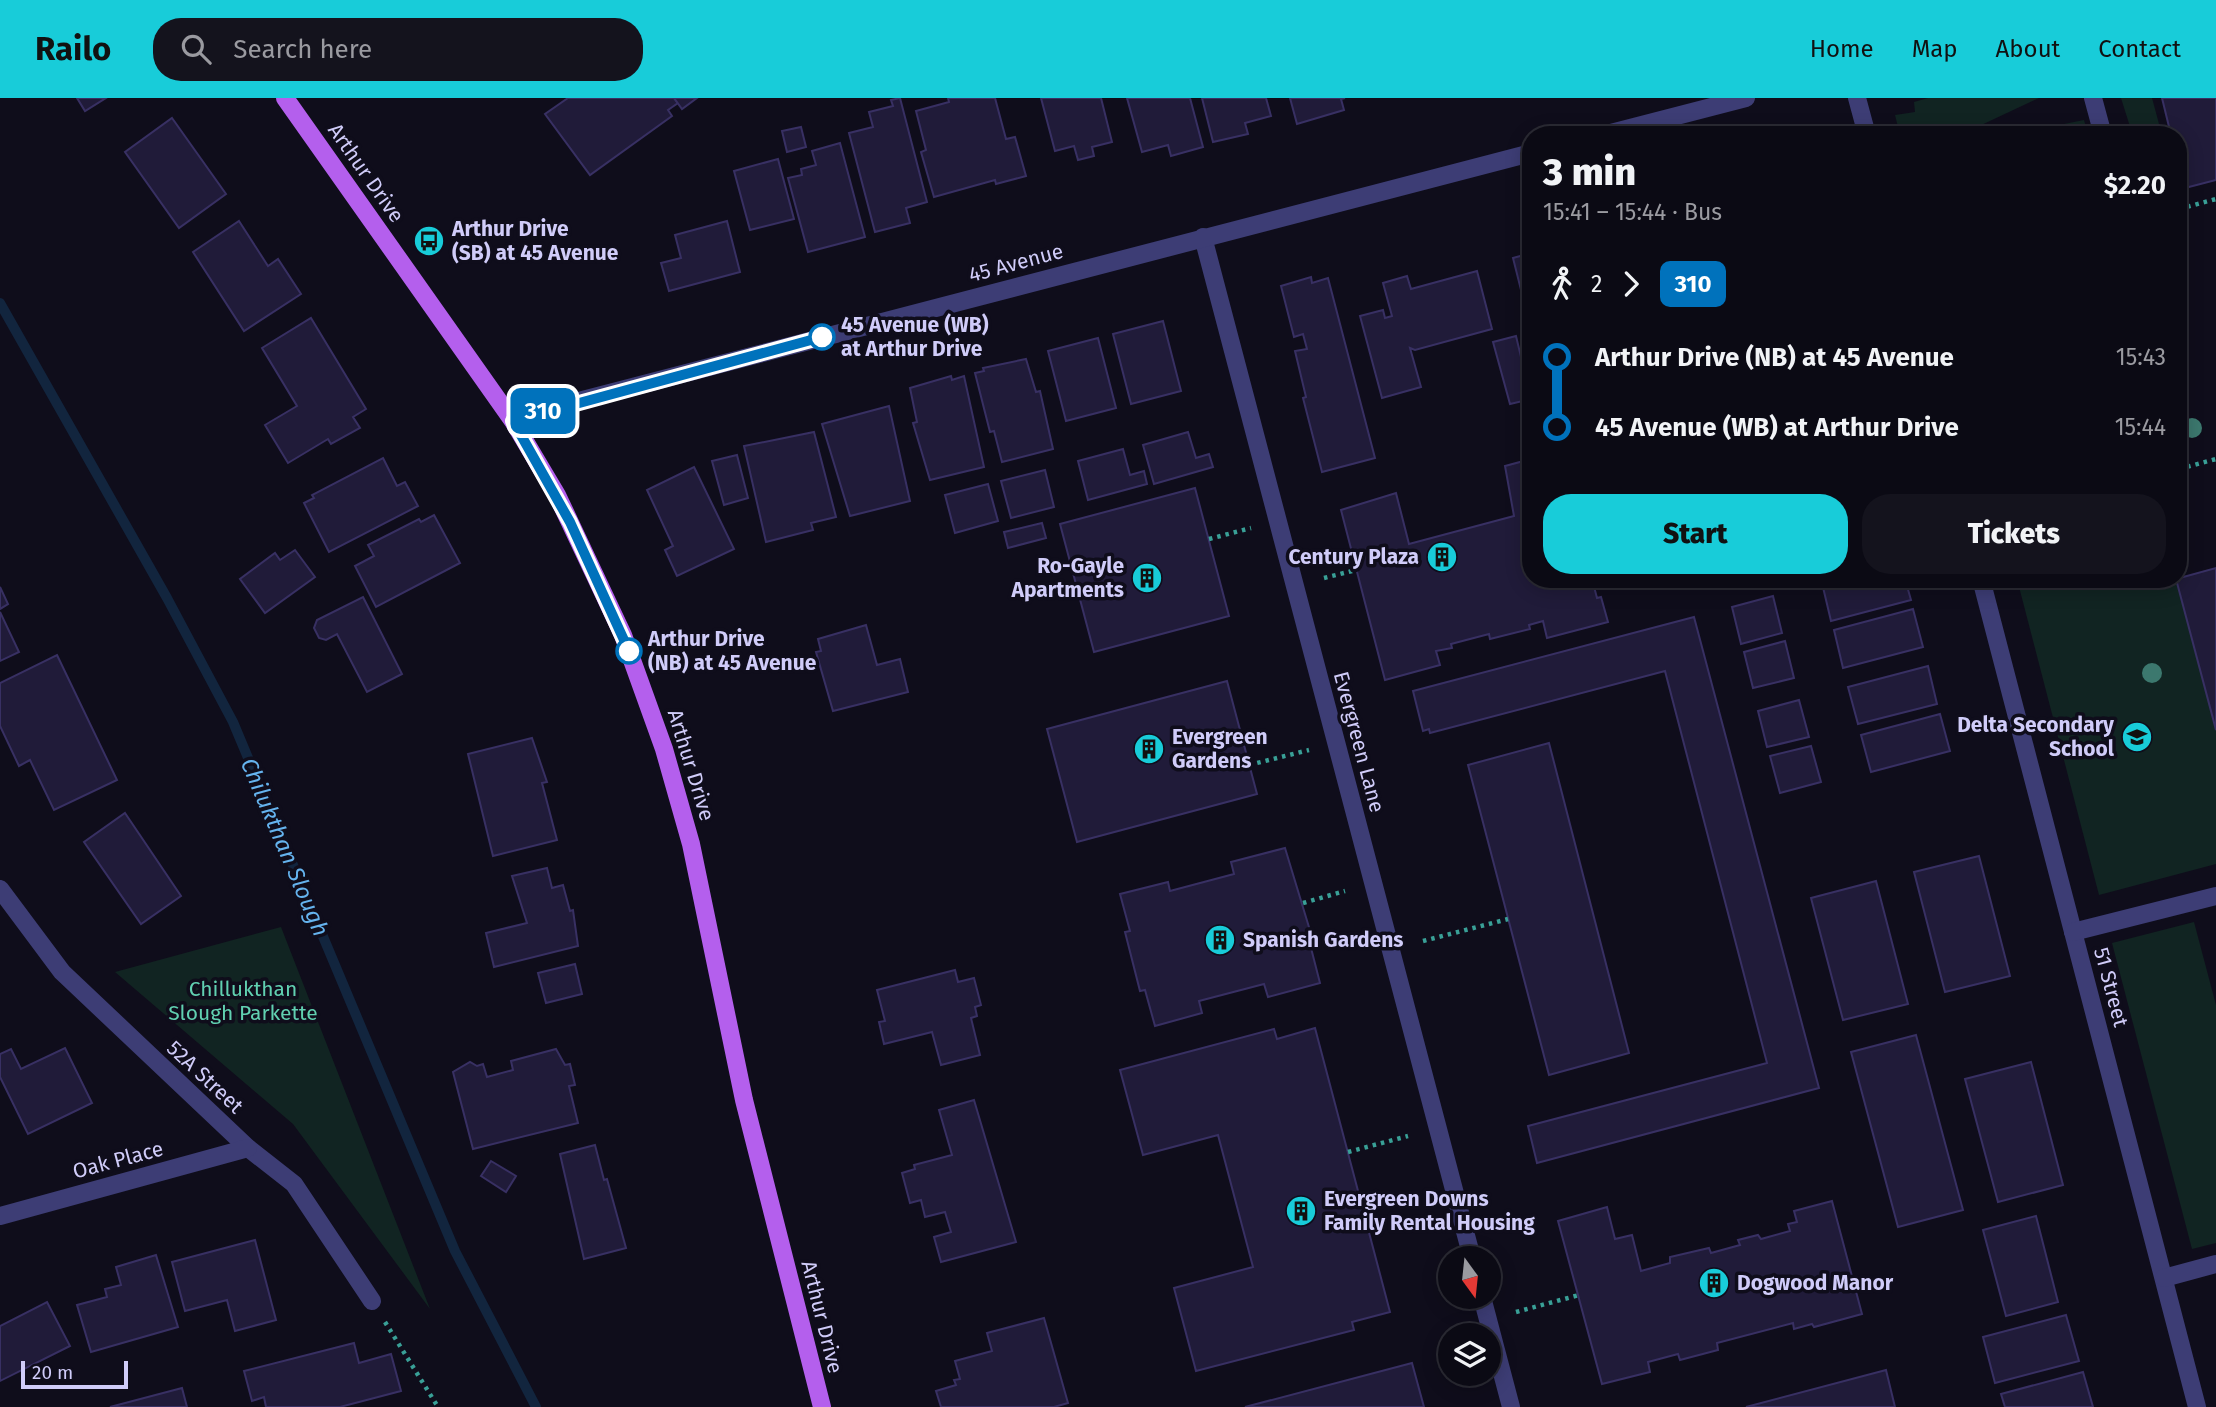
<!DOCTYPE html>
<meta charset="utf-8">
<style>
:root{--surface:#0b0a14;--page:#14131d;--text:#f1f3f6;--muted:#9a9aa0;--line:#2b2b34;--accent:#18ccd9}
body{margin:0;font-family:"Fira Sans",sans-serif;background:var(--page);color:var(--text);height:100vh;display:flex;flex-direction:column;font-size:26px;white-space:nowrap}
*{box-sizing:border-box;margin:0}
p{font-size:23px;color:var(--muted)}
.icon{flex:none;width:38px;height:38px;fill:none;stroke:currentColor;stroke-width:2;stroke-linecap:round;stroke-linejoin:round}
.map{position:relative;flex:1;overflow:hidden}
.side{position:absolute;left:1522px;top:28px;width:665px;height:462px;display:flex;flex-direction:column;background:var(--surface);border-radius:28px;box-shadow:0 4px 18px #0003,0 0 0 2px var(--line)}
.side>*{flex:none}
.badge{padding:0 14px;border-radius:10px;font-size:24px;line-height:46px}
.needle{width:46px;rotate:165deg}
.tools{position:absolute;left:1438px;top:1148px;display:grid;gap:14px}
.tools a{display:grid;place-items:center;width:63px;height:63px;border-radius:50%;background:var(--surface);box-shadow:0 4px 18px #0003,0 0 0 2px var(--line);font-size:35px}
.scale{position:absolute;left:21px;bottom:18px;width:107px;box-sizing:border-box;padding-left:7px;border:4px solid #d0ccf9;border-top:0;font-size:19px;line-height:24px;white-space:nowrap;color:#d0ccf9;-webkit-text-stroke:5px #0f0d1b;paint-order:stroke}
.map>.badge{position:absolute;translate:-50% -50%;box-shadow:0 0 0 4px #fff}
.legs{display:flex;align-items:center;gap:10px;height:77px;padding:0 21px;font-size:23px}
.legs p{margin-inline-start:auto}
.overview{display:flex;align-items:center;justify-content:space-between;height:119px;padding:0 21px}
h1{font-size:38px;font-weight:800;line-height:52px}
.cta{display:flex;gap:14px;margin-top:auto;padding:14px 21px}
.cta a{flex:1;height:80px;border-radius:28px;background:var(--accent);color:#111;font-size:28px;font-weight:800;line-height:80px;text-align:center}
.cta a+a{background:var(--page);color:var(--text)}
ul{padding:0 21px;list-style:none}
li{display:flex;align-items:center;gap:24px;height:70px;font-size:26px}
li i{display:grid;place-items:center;width:10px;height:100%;margin:0 9px;background:currentColor}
li i::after{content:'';width:18px;height:18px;margin:-9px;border:5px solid;border-radius:50%;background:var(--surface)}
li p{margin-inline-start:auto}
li:first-child i{background:linear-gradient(#0000 50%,currentColor 0)}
li:last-child i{background:linear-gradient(currentColor 50%,#0000 0)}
header{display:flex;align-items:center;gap:42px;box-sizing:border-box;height:98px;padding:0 35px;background:var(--accent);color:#111}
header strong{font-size:33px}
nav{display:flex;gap:38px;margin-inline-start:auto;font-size:24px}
.search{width:490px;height:63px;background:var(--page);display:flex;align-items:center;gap:18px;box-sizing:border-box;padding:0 24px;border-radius:28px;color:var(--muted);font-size:26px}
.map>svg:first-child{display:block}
.green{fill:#112422}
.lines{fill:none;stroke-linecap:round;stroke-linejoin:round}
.stream{stroke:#12253e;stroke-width:10}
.building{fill:#201b39;stroke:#383063;stroke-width:2}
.path{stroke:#39a097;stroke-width:4.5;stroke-dasharray:3.5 5;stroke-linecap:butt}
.minor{stroke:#3d3d75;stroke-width:18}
.major{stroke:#b45fed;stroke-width:18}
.tree{fill:#3c786e}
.line-1-casing{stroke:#fff;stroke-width:16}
.line-1{stroke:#0072bc;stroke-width:10}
.stop-1-dot{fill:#fff;stroke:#0072bc;stroke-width:3.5}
.labels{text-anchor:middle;stroke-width:7;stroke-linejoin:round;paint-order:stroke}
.street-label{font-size:21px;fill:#d0ccf9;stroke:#0f0d1b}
.poi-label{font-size:21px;font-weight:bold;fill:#d0ccf9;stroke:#0f0d1b;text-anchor:start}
.stop-label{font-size:21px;font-weight:bold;fill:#d0ccf9;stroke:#0f0d1b;text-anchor:start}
.park-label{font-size:21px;fill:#61d0b1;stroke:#0f0d1b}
.water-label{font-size:23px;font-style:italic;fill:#65b3ee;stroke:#0f0d1b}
</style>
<header>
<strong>Railo</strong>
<div class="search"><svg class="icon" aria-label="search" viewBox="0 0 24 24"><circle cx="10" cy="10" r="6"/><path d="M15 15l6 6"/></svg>Search here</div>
<nav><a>Home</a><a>Map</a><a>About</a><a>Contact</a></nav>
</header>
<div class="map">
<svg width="2216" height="1309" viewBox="0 0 2216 1309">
<rect width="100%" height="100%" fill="#0f0d1b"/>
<g class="green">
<polygon points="1928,0 2039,0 1960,37 1900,37 1895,17 1915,14 1914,4"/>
<polygon points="2121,0 2152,0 2162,37 2132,35"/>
<polygon points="2084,22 2088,37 2046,37 2044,30"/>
<polygon points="2017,481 2176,481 2216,632 2216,766 2099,797"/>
<polygon points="2194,824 2216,907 2216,1145 2192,1151 2112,845"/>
<polygon points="281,829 430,1211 293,1026 115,874"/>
</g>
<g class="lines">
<polyline class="stream" points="0,205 167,500 233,624 455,1153 536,1309"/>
</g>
<g class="building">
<polygon points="77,0 106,0 85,13"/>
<polygon points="568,0 674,0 678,5 668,12 672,18 590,77 545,16"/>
<polygon points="674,0 697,0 682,11"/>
<polygon points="900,0 927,104 906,110 910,125 875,134 849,35 873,29 869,14 893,8 891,2"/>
<polygon points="948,0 995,0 1006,41 1015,39 1026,78 996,86 995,82 934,99 921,54 926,52 916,13 949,4"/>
<polygon points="1041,0 1101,0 1112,44 1092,49 1094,58 1078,62 1074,48 1055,53"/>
<polygon points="1127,0 1190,0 1203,49 1171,58 1168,47 1142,54"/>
<polygon points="1202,0 1266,0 1271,18 1245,25 1248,36 1213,44"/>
<polygon points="1290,0 1345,0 1341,1 1344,12 1297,26"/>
<polygon points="2162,0 2216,0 2216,82 2185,90 2179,66 2179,37 2171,37"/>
<polygon points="172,20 226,96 179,130 125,54"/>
<polygon points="801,29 806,49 787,54 782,33"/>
<polygon points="840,45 865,139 808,154 788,80 802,77 801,71 816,67 812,53"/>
<polygon points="778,61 794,121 750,132 734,73"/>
<polygon points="239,123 268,168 278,161 301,196 244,233 193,154"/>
<polygon points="727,123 740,174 669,193 661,165 681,160 675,137"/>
<polygon points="1531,155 1531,232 1513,160"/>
<polygon points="1477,173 1492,231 1415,252 1410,250 1421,289 1382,300 1360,218 1383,212 1385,220 1392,218 1383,185 1407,178 1411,191"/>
<polygon points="1311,179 1312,185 1328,180 1375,360 1322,374 1303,300 1306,299 1295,253 1307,251 1303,236 1294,239 1281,188"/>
<polygon points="311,220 366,311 353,319 360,330 331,346 328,341 288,365 265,327 297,308 262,250"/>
<polygon points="1163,223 1181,293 1131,306 1113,236"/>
<polygon points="1516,238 1531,301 1510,306 1493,244"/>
<polygon points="1098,240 1116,310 1066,323 1048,253"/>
<polygon points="1026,261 1036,294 1040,293 1053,351 1002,364 994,333 990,334 975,275 984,273 983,270"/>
<polygon points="951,278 952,282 964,278 984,369 930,382 913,325 917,324 910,290"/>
<polygon points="889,308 910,403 850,418 822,326"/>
<polygon points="814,334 836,419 811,425 813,432 766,444 744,348"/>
<polygon points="1188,334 1196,360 1209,356 1213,369 1154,386 1143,347"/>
<polygon points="1123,351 1130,377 1144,373 1147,386 1088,402 1078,363"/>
<polygon points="737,357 748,400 724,407 712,363"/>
<polygon points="383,360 397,388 405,384 418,408 329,454 304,405 314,400 312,397"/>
<polygon points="1531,361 1531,481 1592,481 1597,500 1601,499 1608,524 1547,540 1543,523 1529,527 1530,531 1490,541 1489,536 1451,546 1452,550 1436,553 1440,567 1385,582 1341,412 1396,395 1409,446 1514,418 1505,368"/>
<polygon points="694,369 734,451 677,478 665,452 673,448 647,392"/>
<polygon points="1045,372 1054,409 1011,420 1001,383"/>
<polygon points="988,386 998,423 955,435 945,397"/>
<polygon points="1195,390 1229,518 1094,554 1060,426"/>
<polygon points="434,417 460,465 376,509 355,468 374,458 368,447 419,421 421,424"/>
<polygon points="1042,425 1046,440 1008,450 1004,434"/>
<polygon points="295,452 315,479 265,515 240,481 275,455 280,462"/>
<polygon points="2216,470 2216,632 2176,481"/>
<polygon points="1837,481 1905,481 1911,502 1831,523 1822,485"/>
<polygon points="0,489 8,506 0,511"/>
<polygon points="1773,498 1782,535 1741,546 1732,509"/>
<polygon points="363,499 402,576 367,594 337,536 326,542 319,540 314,530 317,522"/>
<polygon points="1913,511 1923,549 1843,570 1834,532"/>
<polygon points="0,514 19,554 0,563"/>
<polygon points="1694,519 1819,990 1537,1065 1528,1028 1767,965 1665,573 1430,635 1429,631 1423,633 1413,593"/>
<polygon points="866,527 877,567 900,561 908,594 833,613 816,554 821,553 818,541"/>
<polygon points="1785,543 1794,580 1753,590 1744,554"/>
<polygon points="57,557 117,682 54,712 30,662 19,668 0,628 0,585"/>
<polygon points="1928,568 1937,606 1858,626 1848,589"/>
<polygon points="1227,583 1257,696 1077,744 1047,631"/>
<polygon points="1799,602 1809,639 1767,649 1758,613"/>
<polygon points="1940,616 1950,653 1871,674 1861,637"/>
<polygon points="532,640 547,684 542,685 557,742 493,758 468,656"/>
<polygon points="1549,645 1629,955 1549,977 1468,667"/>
<polygon points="1811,648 1821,684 1780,695 1770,658"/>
<polygon points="125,715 181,798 141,826 84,744"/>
<polygon points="1285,750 1315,849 1311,850 1320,885 1268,899 1264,886 1199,903 1202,915 1155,928 1145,892 1140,893 1125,834 1130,833 1120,796 1168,784 1170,793 1234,776 1231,764"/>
<polygon points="1979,758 2010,878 1945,894 1914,774"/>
<polygon points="547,770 552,790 563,787 570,813 573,812 578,848 494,869 486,835 527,825 512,778"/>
<polygon points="1876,783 1908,906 1843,922 1811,800"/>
<polygon points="575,866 582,896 546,905 538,875"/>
<polygon points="955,872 958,884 974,880 981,907 975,909 977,918 971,920 980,957 941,967 932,934 884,946 879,924 885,923 877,892"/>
<polygon points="1315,930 1390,1214 1352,1224 1354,1232 1196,1273 1174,1190 1253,1169 1218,1037 1143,1057 1120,972 1274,931 1277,941"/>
<polygon points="1916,937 1963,1112 1898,1129 1851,954"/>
<polygon points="65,950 92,1005 28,1036 0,979 0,956 11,951 21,971"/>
<polygon points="556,951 565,967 570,966 575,987 569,988 578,1025 473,1051 453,974 470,964 477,968 483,966 487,979 513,972 511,963"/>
<polygon points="2031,964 2063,1087 1998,1104 1965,981"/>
<polygon points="974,1002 1016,1144 941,1164 934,1139 951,1134 945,1114 925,1119 921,1102 910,1105 902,1075 915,1071 914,1067 952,1057 939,1012"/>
<polygon points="595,1047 604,1082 607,1081 626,1150 584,1161 560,1056"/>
<polygon points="491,1063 516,1078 506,1094 481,1078"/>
<polygon points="1832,1103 1862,1216 1814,1229 1812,1226 1794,1231 1793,1225 1717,1245 1718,1252 1680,1262 1678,1256 1648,1264 1650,1274 1602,1286 1558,1123 1607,1109 1615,1141 1632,1137 1641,1173 1670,1165 1670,1159 1709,1150 1711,1155 1740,1147 1738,1142 1758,1137 1761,1141 1790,1133 1788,1126 1797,1124 1794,1113"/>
<polygon points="2036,1118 2058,1204 2006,1218 1983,1132"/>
<polygon points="255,1142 276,1222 235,1233 227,1202 185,1213 172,1164"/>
<polygon points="156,1157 178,1229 91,1254 77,1207 107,1199 105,1191 121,1187 116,1169"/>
<polygon points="47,1204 70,1248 0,1283 0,1228"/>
<polygon points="2066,1217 2079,1263 1995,1285 1983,1239"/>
<polygon points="1044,1220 1068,1305 1054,1309 941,1309 936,1293 956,1287 954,1282 960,1281 955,1263 992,1253 987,1235"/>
<polygon points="354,1245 359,1265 391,1256 401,1293 340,1309 266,1309 264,1299 252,1303 244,1273"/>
<polygon points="1412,1265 1424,1309 1245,1309"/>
<polygon points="1886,1272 1895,1309 1746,1309"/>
<polygon points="2083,1274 2093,1309 2005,1309 2001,1296"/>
<polygon points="182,1290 187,1309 110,1309"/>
</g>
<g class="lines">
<g class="path">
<polyline points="2179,111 2216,101"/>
<polyline points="2179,371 2216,361"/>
<polyline points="1209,441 1251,430"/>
<polyline points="1324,480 1356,472"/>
<polyline points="1249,667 1309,652"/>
<polyline points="1303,805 1345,793"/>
<polyline points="1423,843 1508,821"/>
<polyline points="1348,1054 1408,1038"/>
<polyline points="1516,1214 1579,1197"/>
<polyline points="385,1224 438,1309"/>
</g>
<g class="minor">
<polyline points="1857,0 1867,37"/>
<polyline points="2093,0 2103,37"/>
<polyline points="1603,37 1746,0"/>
<polyline points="1203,139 1472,1160"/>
<polyline points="513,323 571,305 1531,55"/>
<polyline points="1981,481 2197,1309"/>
<polyline points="0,791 62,874 248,1050 294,1086 372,1203"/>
<polyline points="2073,834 2216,798"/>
<polyline points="0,1118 248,1050"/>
<polyline points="2164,1180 2216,1166"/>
<polyline points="1482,1199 1511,1309"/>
</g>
<polyline class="major" points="285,0 513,323 557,397 623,537 664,651 691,746 744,1002 822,1309"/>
</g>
<g class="tree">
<circle cx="2192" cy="330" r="10"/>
<circle cx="2152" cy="575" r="10"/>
</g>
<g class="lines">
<g class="line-1-casing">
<polyline id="line-1" points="629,553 570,424 513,323 822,239"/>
</g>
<use href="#line-1" class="line-1"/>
</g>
<defs>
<g id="bus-disc" transform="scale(1.575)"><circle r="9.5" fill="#18ccd9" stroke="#0f0d1b"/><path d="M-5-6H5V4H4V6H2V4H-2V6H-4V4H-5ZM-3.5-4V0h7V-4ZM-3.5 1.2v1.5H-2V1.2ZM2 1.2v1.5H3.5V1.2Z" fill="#111"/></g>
<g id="building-disc" transform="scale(1.575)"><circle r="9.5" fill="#18ccd9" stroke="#0f0d1b"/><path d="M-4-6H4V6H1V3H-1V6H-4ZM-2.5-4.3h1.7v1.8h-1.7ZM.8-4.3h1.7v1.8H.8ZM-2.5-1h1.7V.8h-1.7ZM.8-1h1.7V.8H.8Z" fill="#111"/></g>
<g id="school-disc" transform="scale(1.575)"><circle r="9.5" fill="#18ccd9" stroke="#0f0d1b"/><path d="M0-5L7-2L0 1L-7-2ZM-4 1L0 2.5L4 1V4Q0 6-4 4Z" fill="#111"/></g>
</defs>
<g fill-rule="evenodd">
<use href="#bus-disc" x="429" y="143"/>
<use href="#building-disc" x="1442" y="459"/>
<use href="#building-disc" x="1147" y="480"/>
<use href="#school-disc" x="2137" y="639"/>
<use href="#building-disc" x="1149" y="651"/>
<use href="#building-disc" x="1220" y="842"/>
<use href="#building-disc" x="1301" y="1113"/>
<use href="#building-disc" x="1714" y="1185"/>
</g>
<g class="stop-1-dot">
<circle cx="822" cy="239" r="12"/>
<circle cx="629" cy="553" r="12"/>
</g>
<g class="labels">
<g class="street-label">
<text transform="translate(366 75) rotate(55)" y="7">Arthur Drive</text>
<text transform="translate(1016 165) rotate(-15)" y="7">45 Avenue</text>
<text transform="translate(1359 644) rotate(75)" y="7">Evergreen Lane</text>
<text transform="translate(691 667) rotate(73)" y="7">Arthur Drive</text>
<text transform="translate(2111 889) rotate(75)" y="7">51 Street</text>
<text transform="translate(205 979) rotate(43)" y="7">52A Street</text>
<text transform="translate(118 1062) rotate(-15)" y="7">Oak Place</text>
<text transform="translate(822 1219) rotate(76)" y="7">Arthur Drive</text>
</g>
<g class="poi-label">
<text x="452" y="138">Arthur Drive<tspan x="452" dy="24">(SB) at 45 Avenue</tspan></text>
<text x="1419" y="466" text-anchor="end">Century Plaza</text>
<text x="1124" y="475" text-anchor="end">Ro-Gayle<tspan x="1124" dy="24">Apartments</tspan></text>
<text x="2114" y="634" text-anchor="end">Delta Secondary<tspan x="2114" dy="24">School</tspan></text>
<text x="1172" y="646">Evergreen<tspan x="1172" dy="24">Gardens</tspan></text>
<text x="1243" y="849">Spanish Gardens</text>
<text x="1324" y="1108">Evergreen Downs<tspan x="1324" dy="24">Family Rental Housing</tspan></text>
<text x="1737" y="1192">Dogwood Manor</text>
</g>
<g class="stop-label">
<text x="841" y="234">45 Avenue (WB)<tspan x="841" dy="24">at Arthur Drive</tspan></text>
<text x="648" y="548">Arthur Drive<tspan x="648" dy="24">(NB) at 45 Avenue</tspan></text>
</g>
<g class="park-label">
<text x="243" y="898">Chillukthan<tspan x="243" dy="24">Slough Parkette</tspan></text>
</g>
<g class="water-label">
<text transform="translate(285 749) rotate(67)" y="8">Chilukthan Slough</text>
</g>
</g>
</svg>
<div class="tools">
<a><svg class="needle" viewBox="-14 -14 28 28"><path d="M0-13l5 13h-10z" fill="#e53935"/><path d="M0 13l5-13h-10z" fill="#9a9aa0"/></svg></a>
<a><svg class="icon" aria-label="layers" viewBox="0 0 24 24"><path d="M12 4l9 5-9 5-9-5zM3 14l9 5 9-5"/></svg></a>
</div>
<div class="scale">20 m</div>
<b class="badge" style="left:543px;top:313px;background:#0072bc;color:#fff">310</b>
<section class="side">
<div class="overview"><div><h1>3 min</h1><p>15:41 – 15:44 · Bus</p></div><b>$2.20</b></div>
<div class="legs"><svg class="icon" aria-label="walk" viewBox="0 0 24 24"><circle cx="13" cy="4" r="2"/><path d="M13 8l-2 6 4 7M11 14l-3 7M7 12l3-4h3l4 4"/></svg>2<svg class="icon" aria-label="forward" viewBox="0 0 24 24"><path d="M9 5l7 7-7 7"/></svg><b class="badge" style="background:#0072bc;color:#fff">310</b></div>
<ul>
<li><i style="color:#0072bc"></i><b>Arthur Drive (NB) at 45 Avenue</b><p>15:43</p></li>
<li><i style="color:#0072bc"></i><b>45 Avenue (WB) at Arthur Drive</b><p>15:44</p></li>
</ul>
<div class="cta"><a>Start</a><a>Tickets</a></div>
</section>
</div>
